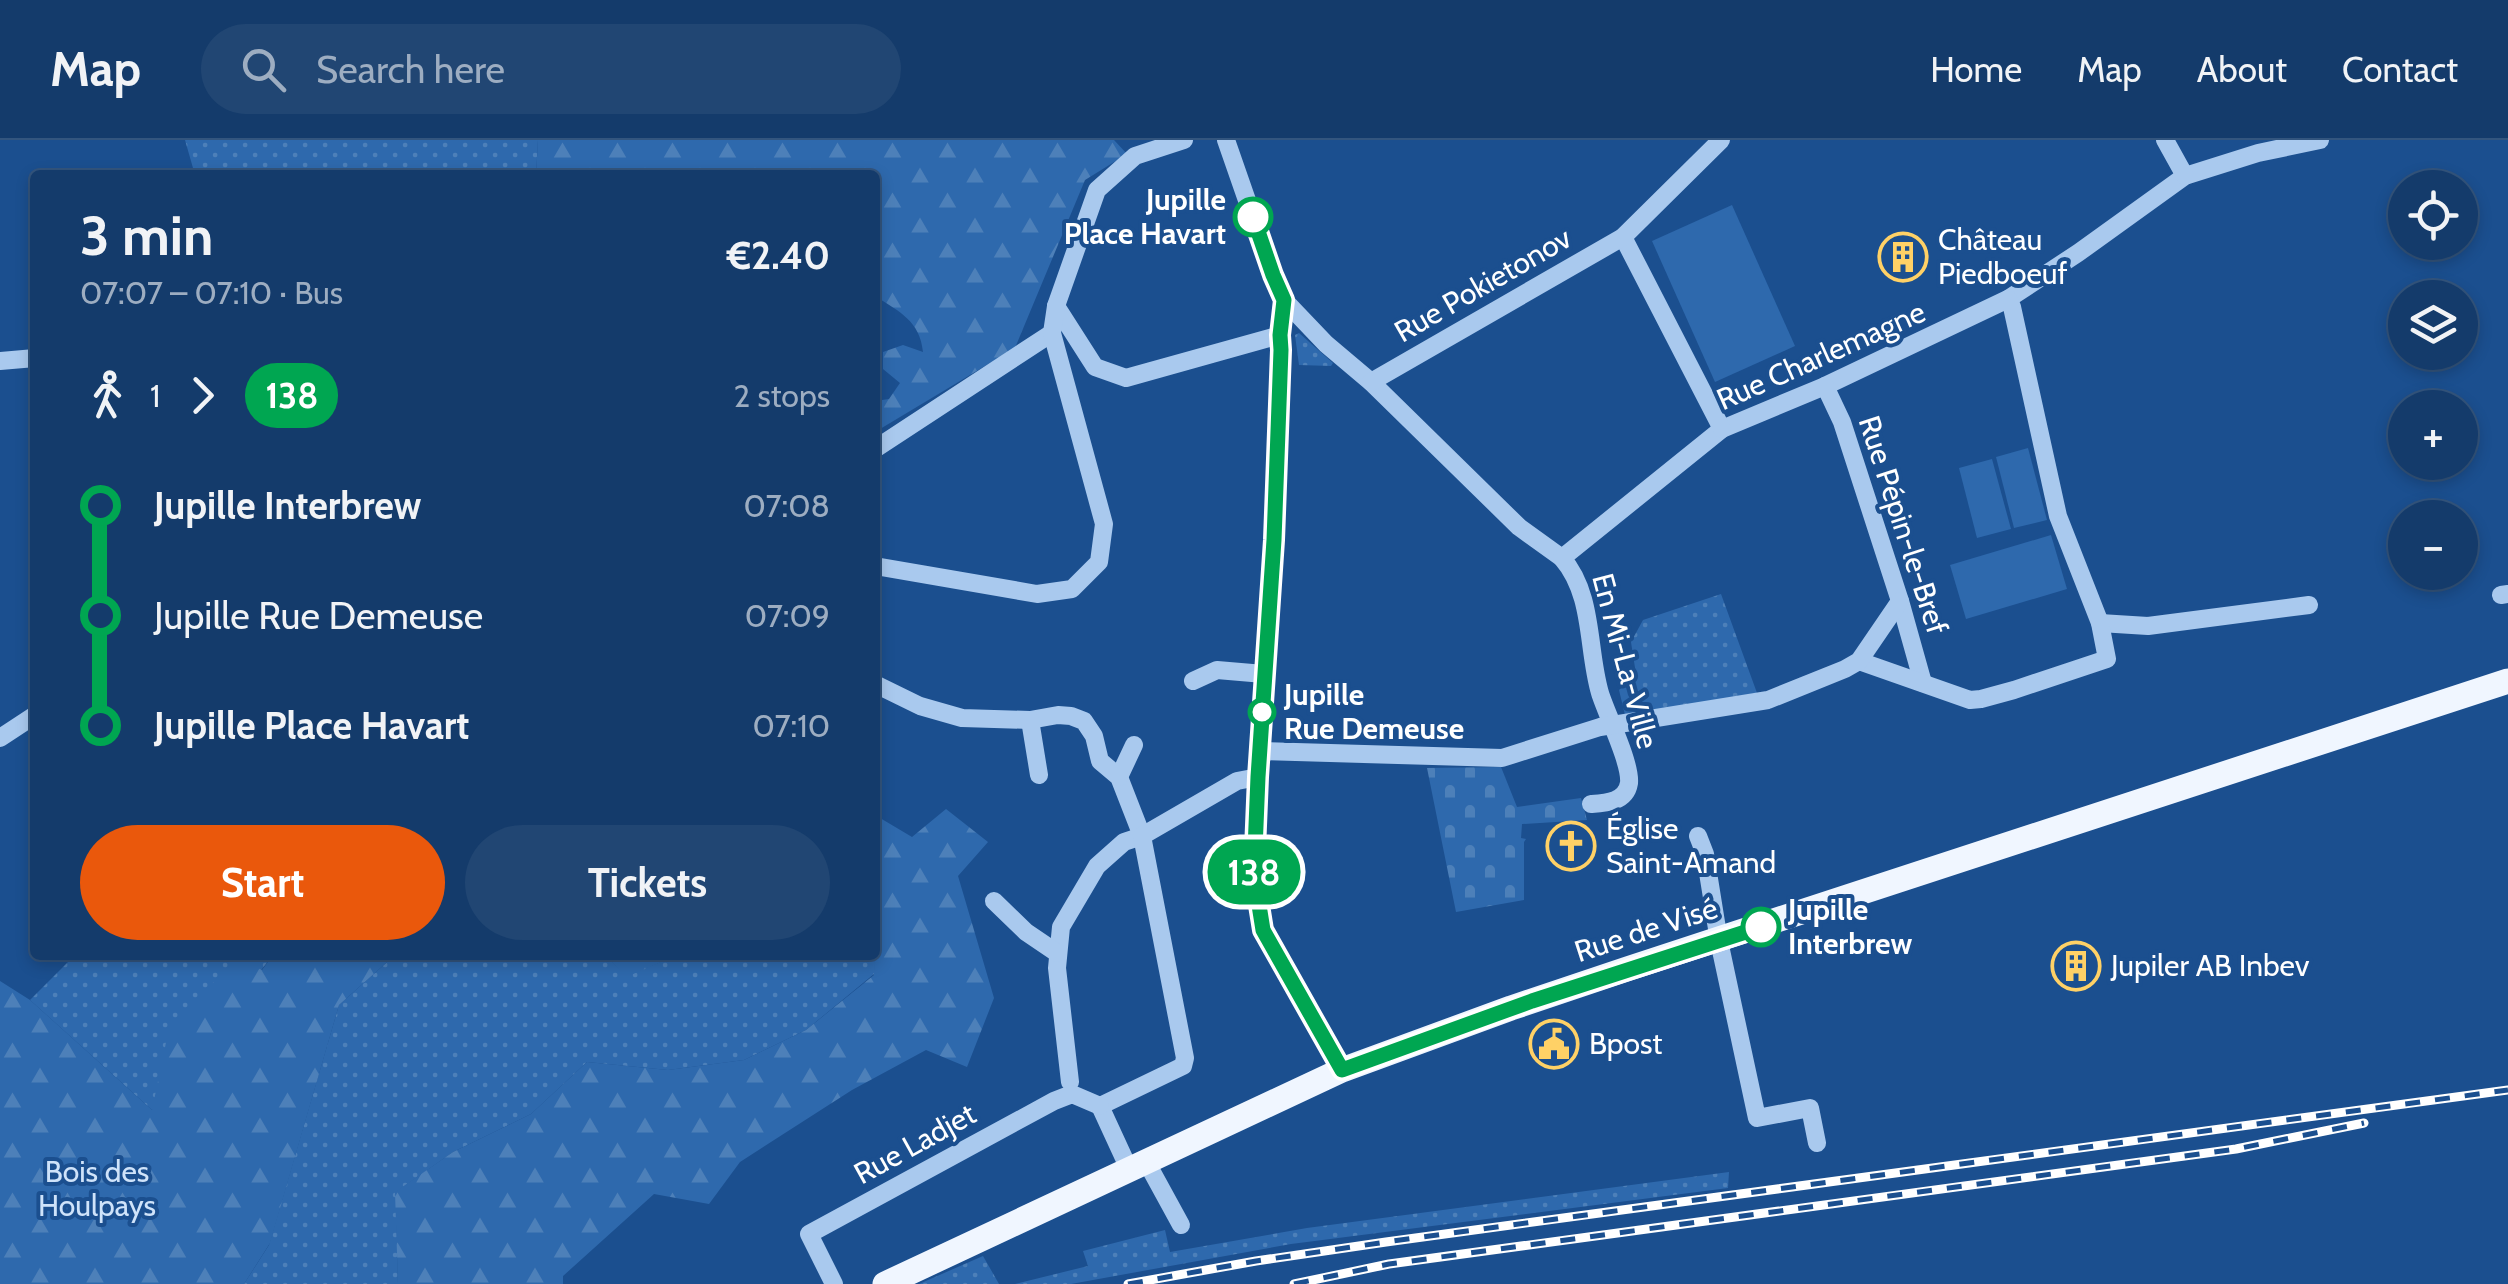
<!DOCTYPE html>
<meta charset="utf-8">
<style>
:root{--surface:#143b6b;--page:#214673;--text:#f1f3f6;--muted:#9dadc1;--line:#33557e;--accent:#ea580c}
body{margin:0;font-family:Cabin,sans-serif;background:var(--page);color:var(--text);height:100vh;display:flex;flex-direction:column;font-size:38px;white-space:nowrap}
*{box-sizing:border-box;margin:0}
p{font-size:32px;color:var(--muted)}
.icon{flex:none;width:55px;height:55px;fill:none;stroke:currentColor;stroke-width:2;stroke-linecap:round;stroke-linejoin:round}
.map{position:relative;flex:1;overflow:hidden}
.sheet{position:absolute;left:30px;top:30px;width:850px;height:790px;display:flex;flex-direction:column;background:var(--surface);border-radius:10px;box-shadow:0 5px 15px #0003,0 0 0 2px var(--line)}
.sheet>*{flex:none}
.badge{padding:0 20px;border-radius:32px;font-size:35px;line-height:65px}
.fabs{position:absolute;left:2388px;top:30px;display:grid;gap:20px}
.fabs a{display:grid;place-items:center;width:90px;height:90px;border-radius:50%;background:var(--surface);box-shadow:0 5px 15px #0003,0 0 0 2px var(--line);font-size:50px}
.map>.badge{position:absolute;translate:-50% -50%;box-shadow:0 0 0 5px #fff}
.legs{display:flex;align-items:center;gap:15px;height:110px;padding:0 50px;font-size:32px}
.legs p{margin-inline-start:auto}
.summary{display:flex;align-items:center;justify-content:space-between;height:170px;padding:0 50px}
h1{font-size:55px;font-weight:700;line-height:75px}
.cta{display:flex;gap:20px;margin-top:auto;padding:20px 50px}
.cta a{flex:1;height:115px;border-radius:60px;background:var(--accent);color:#fff;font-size:40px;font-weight:700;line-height:115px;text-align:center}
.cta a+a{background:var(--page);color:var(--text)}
ul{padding:0 50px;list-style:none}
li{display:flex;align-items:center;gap:35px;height:110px;font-size:38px}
li i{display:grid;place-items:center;width:15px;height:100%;margin:0 12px;background:currentColor}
li i::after{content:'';width:25px;height:25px;margin:-12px;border:8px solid;border-radius:50%;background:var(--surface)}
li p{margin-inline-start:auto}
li:first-child i{background:linear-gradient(#0000 50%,currentColor 0)}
li:last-child i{background:linear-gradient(currentColor 50%,#0000 0)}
header{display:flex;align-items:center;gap:60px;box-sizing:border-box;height:140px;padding:0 50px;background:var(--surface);border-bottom:2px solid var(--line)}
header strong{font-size:48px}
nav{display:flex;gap:55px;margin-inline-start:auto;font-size:35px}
.search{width:700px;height:90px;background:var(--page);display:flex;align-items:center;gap:25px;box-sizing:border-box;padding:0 35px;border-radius:55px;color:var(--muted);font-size:38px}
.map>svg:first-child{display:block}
.grass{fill:url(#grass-dots)}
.forest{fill:url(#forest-firs)}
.cemetery{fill:url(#cemetery-stones)}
.park{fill:#2e69ad}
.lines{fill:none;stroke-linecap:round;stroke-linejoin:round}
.minor{stroke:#a9c9ee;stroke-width:18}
.major{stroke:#f0f6ff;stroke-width:25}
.rail-casing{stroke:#fff;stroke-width:9}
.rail{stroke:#1b4f8f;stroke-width:5;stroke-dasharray:15;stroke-linecap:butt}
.line-1-casing{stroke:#fff;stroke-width:22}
.line-1{stroke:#00a651;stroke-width:15}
.stop-1-dot{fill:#fff;stroke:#00a651;stroke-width:5}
.labels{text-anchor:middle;stroke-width:8;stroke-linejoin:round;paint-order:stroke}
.stop-label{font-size:30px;font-weight:bold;fill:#fff;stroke:#1b4f8f;text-anchor:start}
.poi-label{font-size:30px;fill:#fff;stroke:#1b4f8f;text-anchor:start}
.street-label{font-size:30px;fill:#fff;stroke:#1b4f8f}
.park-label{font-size:30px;fill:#cfe3fa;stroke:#1b4f8f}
</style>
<header>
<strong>Map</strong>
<div class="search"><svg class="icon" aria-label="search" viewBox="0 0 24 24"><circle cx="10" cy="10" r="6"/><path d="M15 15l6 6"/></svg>Search here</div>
<nav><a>Home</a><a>Map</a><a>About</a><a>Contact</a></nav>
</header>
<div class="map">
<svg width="2508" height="1144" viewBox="0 0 2508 1144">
<defs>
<pattern id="grass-dots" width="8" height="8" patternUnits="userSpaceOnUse" patternTransform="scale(2.5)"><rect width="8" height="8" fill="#2e69ad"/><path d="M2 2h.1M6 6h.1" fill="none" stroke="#4d80b9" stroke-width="1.8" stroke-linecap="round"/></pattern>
<pattern id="forest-firs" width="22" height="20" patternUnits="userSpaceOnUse" patternTransform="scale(2.5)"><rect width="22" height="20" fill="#2e69ad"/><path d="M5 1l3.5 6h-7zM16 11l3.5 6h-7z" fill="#4d80b9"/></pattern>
<pattern id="cemetery-stones" width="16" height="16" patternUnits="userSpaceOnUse" patternTransform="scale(2.5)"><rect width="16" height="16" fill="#2e69ad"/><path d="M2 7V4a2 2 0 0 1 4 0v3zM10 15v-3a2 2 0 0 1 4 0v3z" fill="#4d80b9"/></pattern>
</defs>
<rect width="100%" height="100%" fill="#1b4f8f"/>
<g class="grass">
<polygon points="185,0 538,0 536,35 195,35"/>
<polygon points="1299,193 1333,223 1331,226 1299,225 1295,195"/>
<polygon points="1721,454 1757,553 1625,575 1619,550 1636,534 1631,502 1643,480"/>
<polygon points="75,815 273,815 152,970 30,860"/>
<polygon points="395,815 605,815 626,836 678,815 875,815 874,834 806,890 744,920 668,930 587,922 531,974 453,1012 396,1052 398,1144 244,1144 269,1105 339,865"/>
<polygon points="1729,1032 1728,1048 1291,1104 1071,1144 1015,1144 1088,1126 1083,1111 1165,1090 1170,1112 1307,1088"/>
<polygon points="983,1116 999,1144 919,1144"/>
</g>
<g class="forest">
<path d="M538 0H1114L1127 14 1085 40 1015 208 875 292V261L889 259 900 243 883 229V212L903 205 923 212C920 181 900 172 875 156V35H536Z"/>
<polygon points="946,669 988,702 958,736 994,858 967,927 926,910 852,950 740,1022 709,1064 654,1054 563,1136 563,1144 398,1144 395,1052 453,1012 531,974 587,922 668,930 744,920 806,890 874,835 875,675 912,697"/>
<polygon points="273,815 395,815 339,865 270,1103 244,1144 0,1144 0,841 30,860 152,970 169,888 237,818 262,830"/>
<polygon points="605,815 678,815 626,837"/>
</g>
<polygon class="cemetery" points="1501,627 1517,667 1581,658 1587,680 1522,684 1521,698 1526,699 1524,702 1524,760 1456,772 1427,628"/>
<g class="park">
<polygon points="1732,65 1795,206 1715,242 1652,101"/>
<polygon points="2028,308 2047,380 2014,388 1996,317"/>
<polygon points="1992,319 2011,389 1977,398 1959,328"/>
<polygon points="2051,395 2067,449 1966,479 1950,425"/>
</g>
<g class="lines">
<g class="minor">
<polyline points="1226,0 1273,135 1284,160 1326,204 1371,242 1519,387 1562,418 1722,289 1825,246 2008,159 2078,113 2185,36 2258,13 2320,0"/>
<polyline points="2165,0 2185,36"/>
<polyline points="1623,97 1722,289"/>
<polyline points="1284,160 1280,195 1281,210 1274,400 1258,637 1254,734 1263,790 1342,930"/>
<polyline points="1056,166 1095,227 1126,238 1280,195"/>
<polyline points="0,221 35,218"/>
<polyline points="1371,242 1623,97 1721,0"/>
<polyline points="1825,246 1842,282 1900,461 1923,543"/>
<polyline points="875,309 1052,193"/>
<path d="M1562 418C1594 455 1587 509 1600 553 1606 573 1631 623 1629 643 1626 662 1606 663 1591 664"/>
<polyline points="875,426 1037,454 1072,449 1099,422 1104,384 1052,193 1056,166 1097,50 1135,16 1184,0"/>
<polyline points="2501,455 2508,454"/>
<polyline points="2100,483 2148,486 2309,465"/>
<polyline points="1859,521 1970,560 1981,559 2014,550 2107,519 2100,483 2058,376 2012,167 2008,159"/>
<polyline points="1193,541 1217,530 1264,534"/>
<polyline points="875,544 920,566 962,578 1030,580 1058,575 1071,576 1084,581 1094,596 1100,621 1119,637 1142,696 1124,702 1097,726 1061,787 1057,828 1070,942"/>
<polyline points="1030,580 1039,635"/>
<polyline points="0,598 35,575"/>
<polyline points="1259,611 1502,618 1600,587 1768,560 1845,529 1859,521 1900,461"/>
<polyline points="1119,637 1134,605"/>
<polyline points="1698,696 1705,714 1719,801 1757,978 1810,968 1817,1003"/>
<polyline points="994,761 1026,792 1057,813"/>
<polyline points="1146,1021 1181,1085"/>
<polyline points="1129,1029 1100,966 1183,926 1185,918 1142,696 1237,641 1258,637"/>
<polyline points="834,1144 809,1094 1054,961 1072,954 1100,966"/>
</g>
<polyline class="major" points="885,1144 1342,930 1511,868 1627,829 2508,541"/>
<g class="rail-casing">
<g id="rail">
<polyline points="1128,1144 1256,1121 1386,1102 2508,950"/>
<polyline points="1294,1144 1389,1124 2236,1009 2364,983"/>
</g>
</g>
<use href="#rail" class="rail"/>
</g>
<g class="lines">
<g class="line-1-casing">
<polyline id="line-1" points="1253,77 1273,135 1284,160 1280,195 1281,210 1274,400 1258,637 1254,734 1263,790 1342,930 1532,861 1761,787"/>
</g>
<use href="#line-1" class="line-1"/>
</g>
<defs>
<g id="building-ring" transform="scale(2.5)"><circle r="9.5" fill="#1b4f8f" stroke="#ffd166" stroke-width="1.5"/><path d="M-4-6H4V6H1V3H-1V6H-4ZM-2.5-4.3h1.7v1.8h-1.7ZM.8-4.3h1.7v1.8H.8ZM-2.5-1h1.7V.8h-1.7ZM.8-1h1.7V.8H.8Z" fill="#ffd166"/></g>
<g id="church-ring" transform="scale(2.5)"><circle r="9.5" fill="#1b4f8f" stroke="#ffd166" stroke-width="1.5"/><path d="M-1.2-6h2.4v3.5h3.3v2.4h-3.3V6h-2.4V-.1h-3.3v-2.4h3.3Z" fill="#ffd166"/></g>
<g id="civic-ring" transform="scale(2.5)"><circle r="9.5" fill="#1b4f8f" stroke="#ffd166" stroke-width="1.5"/><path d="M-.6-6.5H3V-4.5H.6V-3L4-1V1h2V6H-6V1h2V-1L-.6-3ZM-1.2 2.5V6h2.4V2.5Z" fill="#ffd166"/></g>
</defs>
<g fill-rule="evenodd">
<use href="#building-ring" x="1903" y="117"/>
<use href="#church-ring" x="1571" y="706"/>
<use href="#building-ring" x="2076" y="826"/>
<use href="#civic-ring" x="1554" y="904"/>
</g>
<g class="stop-1-dot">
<circle cx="1253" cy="77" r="18"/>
<circle cx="1262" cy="572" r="12"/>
<circle cx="1761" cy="787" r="18"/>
</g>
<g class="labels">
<g class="stop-label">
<text x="1226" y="70" text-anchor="end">Jupille<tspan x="1226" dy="34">Place Havart</tspan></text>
<text x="1284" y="565">Jupille<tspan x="1284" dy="34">Rue Demeuse</tspan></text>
<text x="1788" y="780">Jupille<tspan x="1788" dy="34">Interbrew</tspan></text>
</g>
<g class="poi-label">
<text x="1938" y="110">Château<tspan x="1938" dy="34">Piedboeuf</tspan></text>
<text x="1606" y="699">Église<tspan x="1606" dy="34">Saint-Amand</tspan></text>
<text x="2111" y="836">Jupiler AB Inbev</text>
<text x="1589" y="914">Bpost</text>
</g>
<g class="street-label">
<text transform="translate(1483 145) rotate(-30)" y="10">Rue Pokietonov</text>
<text transform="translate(1821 216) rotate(-24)" y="10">Rue Charlemagne</text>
<text transform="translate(1903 385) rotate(72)" y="10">Rue Pépin-le-Bref</text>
<text transform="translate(1625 521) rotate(75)" y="10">En Mi-La-Ville</text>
<text transform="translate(1646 790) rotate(-18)" y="10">Rue de Visé</text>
<text transform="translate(915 1004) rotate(-29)" y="10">Rue Ladjet</text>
</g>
<g class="park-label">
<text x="97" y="1042">Bois des<tspan x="97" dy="34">Houlpays</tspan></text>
</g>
</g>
</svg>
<div class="fabs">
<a><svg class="icon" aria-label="locate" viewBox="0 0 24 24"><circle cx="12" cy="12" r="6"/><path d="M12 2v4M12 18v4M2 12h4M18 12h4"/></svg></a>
<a><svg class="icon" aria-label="layers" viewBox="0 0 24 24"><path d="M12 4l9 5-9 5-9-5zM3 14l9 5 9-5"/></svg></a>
<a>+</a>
<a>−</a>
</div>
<b class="badge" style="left:1254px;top:732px;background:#00a651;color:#fff">138</b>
<section class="sheet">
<div class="summary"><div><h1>3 min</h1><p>07:07 – 07:10 · Bus</p></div><b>€2.40</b></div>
<div class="legs"><svg class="icon" aria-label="walk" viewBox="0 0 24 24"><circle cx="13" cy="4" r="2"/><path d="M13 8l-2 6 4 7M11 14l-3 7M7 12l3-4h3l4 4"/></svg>1<svg class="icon" aria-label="forward" viewBox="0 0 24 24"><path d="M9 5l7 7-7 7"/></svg><b class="badge" style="background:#00a651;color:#fff">138</b><p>2 stops</p></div>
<ul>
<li><i style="color:#00a651"></i><b>Jupille Interbrew</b><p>07:08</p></li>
<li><i style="color:#00a651"></i><span>Jupille Rue Demeuse</span><p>07:09</p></li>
<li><i style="color:#00a651"></i><b>Jupille Place Havart</b><p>07:10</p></li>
</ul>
<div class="cta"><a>Start</a><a>Tickets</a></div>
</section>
</div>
